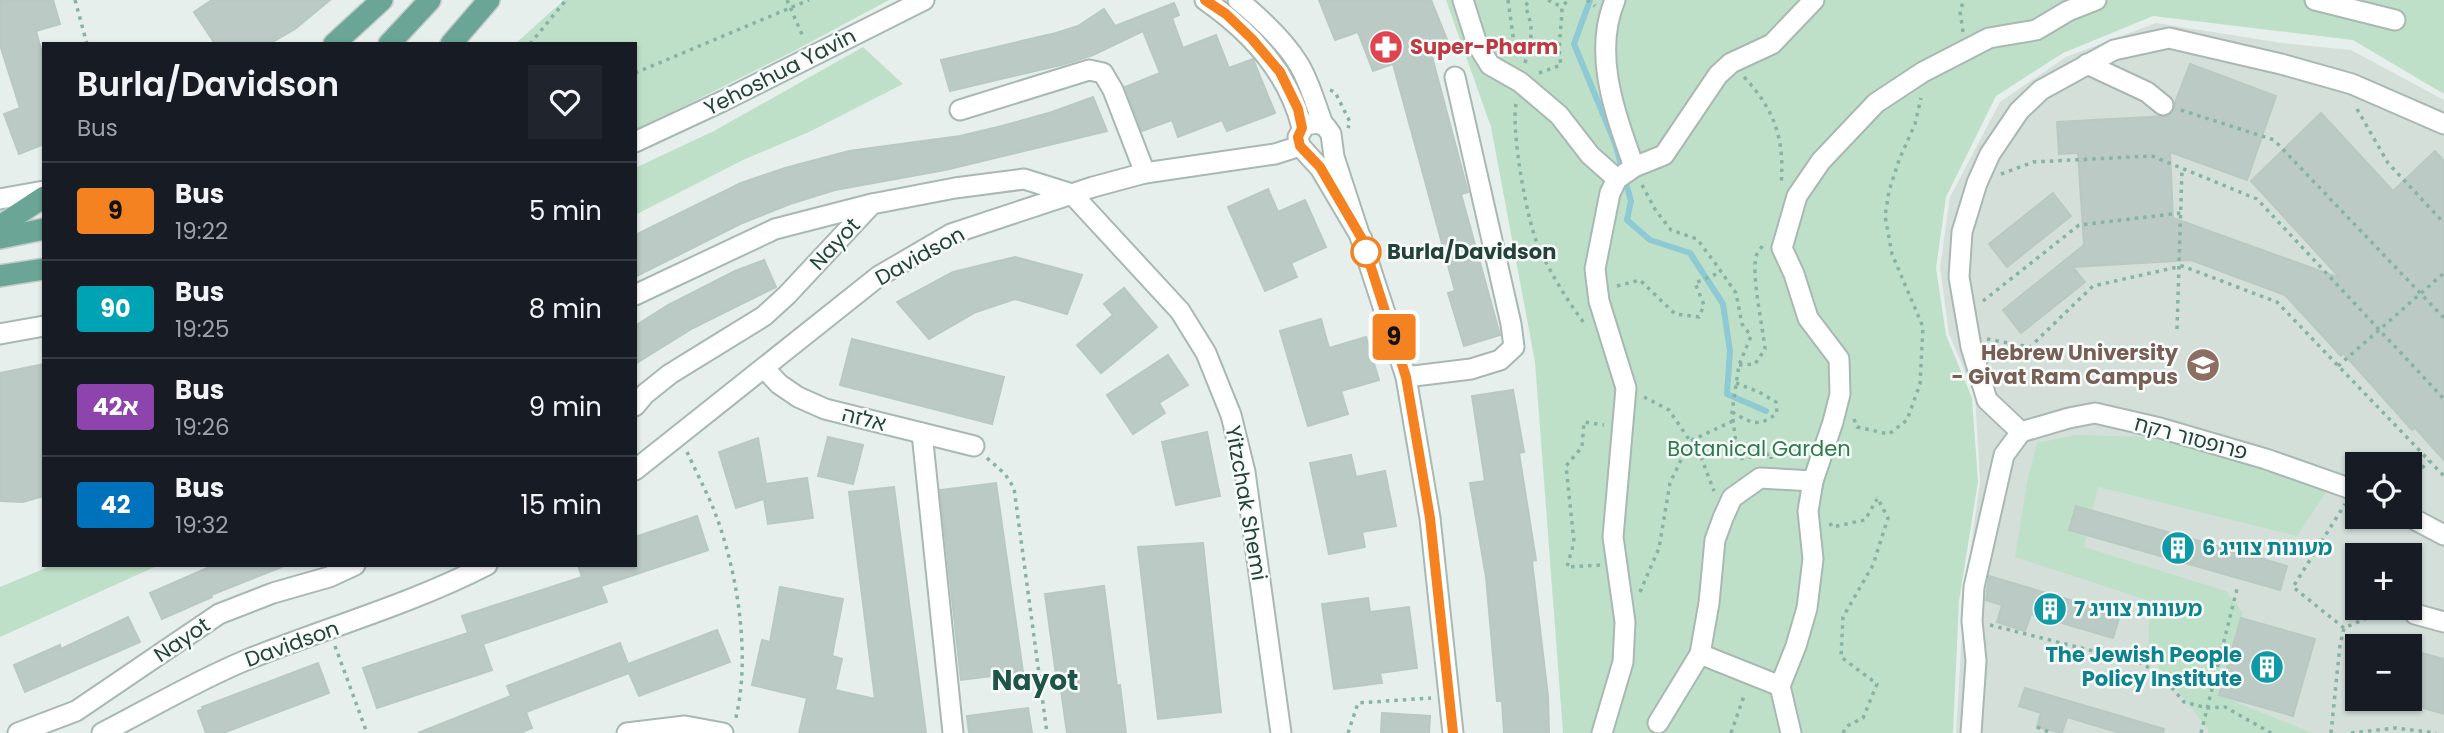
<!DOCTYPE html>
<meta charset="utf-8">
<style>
:root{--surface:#171b24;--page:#20242c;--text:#f1f3f6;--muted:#9ea1a6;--line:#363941}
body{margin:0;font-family:Poppins,"Noto Sans Hebrew",sans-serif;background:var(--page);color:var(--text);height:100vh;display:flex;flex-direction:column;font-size:26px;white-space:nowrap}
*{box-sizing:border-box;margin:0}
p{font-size:23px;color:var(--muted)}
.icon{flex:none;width:38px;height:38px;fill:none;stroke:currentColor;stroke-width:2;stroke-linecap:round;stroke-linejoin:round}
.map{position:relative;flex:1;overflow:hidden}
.details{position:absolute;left:42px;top:42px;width:595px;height:525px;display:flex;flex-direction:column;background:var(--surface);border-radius:0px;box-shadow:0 2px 5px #0004}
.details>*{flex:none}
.badge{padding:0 14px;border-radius:5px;font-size:24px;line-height:46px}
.fabs{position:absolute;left:2345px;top:452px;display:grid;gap:14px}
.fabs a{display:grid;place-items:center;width:77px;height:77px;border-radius:0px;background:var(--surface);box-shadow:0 2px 5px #0004;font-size:35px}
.map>.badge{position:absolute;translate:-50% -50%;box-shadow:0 0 0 4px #fff}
.round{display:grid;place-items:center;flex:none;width:74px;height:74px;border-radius:0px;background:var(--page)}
.headline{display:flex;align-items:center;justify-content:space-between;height:119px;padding:0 35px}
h1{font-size:33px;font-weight:600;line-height:52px}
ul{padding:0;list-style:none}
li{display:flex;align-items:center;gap:21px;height:98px;padding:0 35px;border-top:2px solid var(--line)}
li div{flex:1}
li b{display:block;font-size:26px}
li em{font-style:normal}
li .badge{min-width:77px;font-weight:700;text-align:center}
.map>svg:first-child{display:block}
.built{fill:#d4dfda;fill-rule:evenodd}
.green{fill:#bfe0c8}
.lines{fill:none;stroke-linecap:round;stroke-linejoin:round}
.stream{stroke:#8ec9d4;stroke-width:6}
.building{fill:#bbcac4;stroke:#b8c9c2;stroke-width:2}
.minor-casing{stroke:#a8b8b2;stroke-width:23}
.major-casing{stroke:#c2cac8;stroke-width:24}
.path{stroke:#86b3a5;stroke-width:3.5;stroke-dasharray:3.5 5;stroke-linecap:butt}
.minor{stroke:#fff;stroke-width:19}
.major{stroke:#6aa596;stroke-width:21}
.line-casing{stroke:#fff;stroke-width:16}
.line{stroke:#f58220;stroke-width:10}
.stop-dot{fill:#fff;stroke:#f58220;stroke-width:3.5}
.labels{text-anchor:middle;stroke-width:5;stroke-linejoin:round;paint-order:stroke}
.health-label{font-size:21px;font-weight:bold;fill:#be3a42;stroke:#f7fbf9;text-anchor:start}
.street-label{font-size:21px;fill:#24423a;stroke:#f7fbf9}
.stop-label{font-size:21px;font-weight:bold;fill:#24423a;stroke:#f7fbf9;text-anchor:start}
.education-label{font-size:21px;font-weight:bold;fill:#785e54;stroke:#f7fbf9;text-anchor:end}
.park-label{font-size:21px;fill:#2d7a4b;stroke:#f7fbf9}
.culture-label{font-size:21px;font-weight:bold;fill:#0d838f;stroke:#f7fbf9;text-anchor:start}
.district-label{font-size:28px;font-weight:bold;fill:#1f5548;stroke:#f7fbf9}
</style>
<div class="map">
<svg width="2444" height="733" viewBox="0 0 2444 733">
<rect width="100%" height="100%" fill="#e6efeb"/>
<path class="built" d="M2156 23 2282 43 2351 50 2444 100V733H1956L1964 598 1980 481 1975 396 1949 334 1940 268 1950 197 2000 102 2066 57ZM2357 464H2410V516H2357ZM2357 555H2410V607H2357ZM2357 646H2410V698H2357Z"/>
<g class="green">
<polygon points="564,0 889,0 792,52 635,131 635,44 515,44"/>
<polygon points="1446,0 2444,0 2444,94 2353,40 2153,16 2063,53 1996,96 1946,197 1936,268 1946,335 1972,398 1978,482 1959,601 1953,733 1563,733 1535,362 1491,127"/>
<polygon points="863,47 903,84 809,132 743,160 635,215 635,168 714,131"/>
<polygon points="2075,435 2149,437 2330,486 2297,536 2098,487 2084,547 2226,591 2243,613 2227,664 2235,702 2313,733 2208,733 2208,729 2148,654 2150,601 2015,557 2027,482 2037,443"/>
<polygon points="53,565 159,565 0,637 0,587"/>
</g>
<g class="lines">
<polyline class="stream" points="1590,0 1574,44 1615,143 1631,201 1627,220 1650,240 1690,253 1723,304 1730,351 1727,394 1766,411"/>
</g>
<g class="building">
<polygon points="0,0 53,0 60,24 36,31 44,60 44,144 19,154 4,114 20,108 0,45"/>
<polygon points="212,0 330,0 295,29 269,44 215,44 194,12"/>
<polygon points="1319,0 1431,0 1448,42 1430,49 1468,192 1461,194 1500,335 1464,346 1448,293 1455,291 1393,64 1373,71 1358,32 1335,40"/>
<polygon points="1174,3 1179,15 1172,18 1183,48 1216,35 1229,68 1253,59 1275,113 1227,131 1222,120 1178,137 1172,120 1142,131 1125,87 1160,73 1143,31 1093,55 1065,64 950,91 941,60 1056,33 1078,26 1104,9 1115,26"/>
<polygon points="2190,64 2276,96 2247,180 2170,152 2173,218 2340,278 2251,181 2321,113 2393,191 2435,151 2444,161 2444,460 2415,428 2412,430 2343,353 2341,356 2285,295 2191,260 2073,267 2085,282 2021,333 2003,310 2084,245 2078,153 2059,154 2057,122 2169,116 2175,108 2175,103"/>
<polygon points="1093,97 1107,131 945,170 835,190 790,204 740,224 635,277 635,235 741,183 785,168 849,151 960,136 1002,126 1052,112"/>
<polygon points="1268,189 1278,212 1305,200 1326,247 1291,263 1297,277 1265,291 1228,207"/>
<polygon points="2053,193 2071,216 2007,267 1989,244"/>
<polygon points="1015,257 1082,275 1067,314 1015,299 976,312 929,339 897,302 953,272"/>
<polygon points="764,260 776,287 693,328 635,364 635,326 668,305 735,271"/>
<polygon points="1124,288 1157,327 1101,373 1077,345 1113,315 1104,304"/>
<polygon points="1321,319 1329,348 1366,337 1379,380 1341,391 1348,414 1308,426 1280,331"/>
<polygon points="852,339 1004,377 992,424 840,385"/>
<polygon points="1168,355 1188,385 1159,403 1165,413 1133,434 1107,395"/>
<polygon points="44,364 44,496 23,502 0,501 0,373"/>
<polygon points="1513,390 1524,452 1519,453 1536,560 1532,561 1548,696 1549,733 1504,733 1502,701 1497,701 1486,577 1470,483 1485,481 1472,396"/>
<polygon points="1207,432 1220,496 1176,505 1162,442"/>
<polygon points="828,437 863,445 853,484 818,476"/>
<polygon points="758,438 766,484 807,478 813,518 768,524 764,499 736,508 719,452"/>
<polygon points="1351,455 1356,477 1385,471 1396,526 1362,532 1365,547 1329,554 1310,463"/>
<polygon points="996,483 1023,672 961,680 940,490"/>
<polygon points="894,487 926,733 799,733 807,698 752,685 762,640 770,642 780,587 843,599 832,656 842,659 835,690 875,699 849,492"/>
<polygon points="2076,506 2287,566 2280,590 2069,530"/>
<polygon points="697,516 708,550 601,586 607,602 483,644 492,670 377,708 363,668 468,633 462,616 582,577 578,565 635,565 635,537"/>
<polygon points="1203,543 1221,712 1158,719 1138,547"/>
<polygon points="214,565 284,566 211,595 212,597 162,619 150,593"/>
<polygon points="1989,576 2120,615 2113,638 2031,614 2025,631 1997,622 2002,605 1986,600"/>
<polygon points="1104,586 1117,686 1120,685 1126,733 1067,733 1059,675 1056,675 1045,594"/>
<polygon points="1368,598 1370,612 1409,607 1417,668 1380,673 1382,683 1334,689 1322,604"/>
<polygon points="128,617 140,642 25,692 14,665 60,645 61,649"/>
<polygon points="2241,618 2315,639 2293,716 2219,695"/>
<polygon points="717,630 730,662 639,696 629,673 526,712 532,728 520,733 418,733 511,696 507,686 620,643 628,664"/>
<polygon points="2410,650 2444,659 2444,714 2410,704"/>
<polygon points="318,663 329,693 223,733 206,733 198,711 203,709 202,707"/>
<polygon points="2025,688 2164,729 2163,733 2120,733 2067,717 2062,733 2037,727 2041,713 2019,706"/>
<polygon points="1028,708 1032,733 969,733 967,716"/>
<polygon points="1382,713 1430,716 1429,733 1381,733"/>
</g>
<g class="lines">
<g class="minor-casing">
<g id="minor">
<path d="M1205 0C1251 32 1289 73 1302 128"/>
<path d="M1238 0C1260 18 1283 39 1298 63 1310 82 1315 104 1323 124"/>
<polyline points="1463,0 1477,44 1490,65 1520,82 1559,115 1590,155 1617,179"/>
<path d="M1615 0C1592 55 1616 115 1634 167"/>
<polyline points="2315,0 2395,20"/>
<polyline points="2087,64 2147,92 2163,105"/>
<polyline points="960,110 1089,70 1103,73 1113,90 1145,173"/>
<polyline points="635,142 723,101 924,0"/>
<polyline points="0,199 44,191"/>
<polyline points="1362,239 1320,168 1300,146 1298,137 1305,125 1318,123 1326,127 1331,134 1334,157 1406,377 1430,518 1453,733"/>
<polyline points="635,295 775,229 872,204"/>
<polyline points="0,334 44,326"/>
<polyline points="765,369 779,384 798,397 825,409 974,446"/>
<polyline points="1406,377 1471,369 1500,360 1514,347 1511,324 1455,77"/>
<polyline points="635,406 645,394 670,374 764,316 787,295 872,204 955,188 1024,179 1072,194 1180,311 1206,353 1231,415 1245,472 1281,733"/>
<polyline points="2021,432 1987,400 1971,347 1959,277 1962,232 1977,183 1990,154 2019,111 2041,90 2114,50 2169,38 2281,64 2352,84 2444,124"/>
<polyline points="2021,432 2069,418 2095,413 2160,428 2266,459 2357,491"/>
<polyline points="922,433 953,733"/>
<polyline points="635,470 879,276 951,234 1093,187 1145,173 1275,154 1300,146"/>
<polyline points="2408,516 2444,535"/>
<polyline points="2415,614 2444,622"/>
<polyline points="1700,654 1780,686"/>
<polyline points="1658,723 1700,654 1709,603 1715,540 1723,518 1732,498 1760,478 1813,481"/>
<polyline points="18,733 76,711 219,614 273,593 329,577 355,565"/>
<path d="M102 733C149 709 196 681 244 661 325 628 409 605 487 565"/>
<polyline points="627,733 685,726 723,733"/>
<polyline points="1602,733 1623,662 1625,622 1613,537 1626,388 1599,301 1595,269 1610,193 1617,179 1634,167 1664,155 1718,75 1731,63 1772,44 1814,0"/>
<polyline points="1791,733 1780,686 1796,646 1807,608 1813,559 1808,511 1813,481 1833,422 1840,394 1839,359 1808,318 1794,274 1782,248 1797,196 1821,161 1876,103 1923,72 1989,38 2036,30 2068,11 2096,0"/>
<polyline points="1971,733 1976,661 1972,621 1974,587 2004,455 2021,432"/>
</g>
</g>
<g class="major-casing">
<g id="major">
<polyline points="334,44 382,0"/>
<polyline points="389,44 430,0"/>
<polyline points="451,44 489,0"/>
<polyline points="0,226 44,197"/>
<polyline points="0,238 44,229"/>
<polyline points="0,276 44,269"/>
</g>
</g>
<g class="path">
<polyline points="75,0 87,44"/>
<polyline points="787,0 804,39"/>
<polyline points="1508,0 1516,57"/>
<polyline points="1548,0 1562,7"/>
<polyline points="1587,0 1595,6"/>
<polyline points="1963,32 1960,11 1964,0"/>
<polyline points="530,44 566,0"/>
<path d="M1525 63C1531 39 1535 30 1525 6L1530 0"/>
<polyline points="635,73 809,0"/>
<path d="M1539 73 1561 65C1557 44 1562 28 1562 7L1568 0"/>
<path d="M1744 77C1775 110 1785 140 1781 185"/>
<polyline points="1330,90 1335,92 1350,122 1348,128"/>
<path d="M1516 104C1511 132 1527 222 1539 248 1551 274 1567 300 1584 323"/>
<polyline points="2357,109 2388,163 2444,223"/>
<polyline points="2181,110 2274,140 2444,318"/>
<polyline points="2001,174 2033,162 2152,156 2257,199 2444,399"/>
<polyline points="1642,185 1656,211 1671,230 1697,239 1715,263 1736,293 1742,324 1751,336 1739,365 1732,412 1738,459 1771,454 1771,459"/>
<polyline points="1617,286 1640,280 1675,314 1699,317 1704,305 1695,283 1721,272"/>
<polyline points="1983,301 2079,225 2181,213"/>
<polyline points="2177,329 2182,169"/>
<polyline points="1987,339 2030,347 2093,286 2182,266 2277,302 2444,476"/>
<path d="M1739 365 1755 364 1765 349C1763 327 1750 271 1757 254 1759 250 1762 247 1764 244"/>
<polyline points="2338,366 2444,273"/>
<polyline points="1644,397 1669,410 1701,457 1714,491"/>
<path d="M1732 412C1751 423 1759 428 1777 413L1776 402 1759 392 1736 383"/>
<polyline points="1854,419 1857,427 1889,434 1907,420 1920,384 1923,327 1892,254 1885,216 1889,191 1899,160 1915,124 1921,98"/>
<path d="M687 452C695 469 704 487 712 505 737 566 752 657 735 721"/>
<polyline points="987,458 1005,474 1014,488 1047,733"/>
<polyline points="2410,480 2429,461"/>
<polyline points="1830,523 1832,527 1865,520 1877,499"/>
<polyline points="1600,565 1567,567 1574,542 1566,466 1582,447 1584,422 1604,425"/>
<polyline points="1640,592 1659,548 1670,483 1690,441 1733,421"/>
<polyline points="1990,625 2141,663 2161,675 2184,702 2207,708 2225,707 2271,733"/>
<polyline points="2344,628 2293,587 2345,504"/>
<polyline points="335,646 367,733"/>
<polyline points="2037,727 2051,733"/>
<polyline points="1348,733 1358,703 1431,698"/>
<polyline points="1731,733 1745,693"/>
<polyline points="1843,733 1847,726 1863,718 1877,684 1841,657 1843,617 1873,565 1888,518 1877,497"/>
<polyline points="2201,733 2238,585"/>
<polyline points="2331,733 2340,645 2344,628 2390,608 2396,610"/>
<polyline points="2351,733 2396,728 2436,733"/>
</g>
<use href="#minor" class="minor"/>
<use href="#major" class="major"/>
</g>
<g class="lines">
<g class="line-casing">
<polyline id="line" points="1205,0 1226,14 1252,39 1280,72 1298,109 1302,128 1298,137 1300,146 1320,167 1362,239 1406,377 1430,518 1453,733"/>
</g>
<use href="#line" class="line"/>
</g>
<defs>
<g id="pharmacy-disc" transform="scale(1.75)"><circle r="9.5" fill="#e0444e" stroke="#f7fbf9"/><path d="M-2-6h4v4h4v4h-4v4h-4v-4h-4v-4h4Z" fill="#fff"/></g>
<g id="university-disc" transform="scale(1.75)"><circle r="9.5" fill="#8d6e63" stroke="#f7fbf9"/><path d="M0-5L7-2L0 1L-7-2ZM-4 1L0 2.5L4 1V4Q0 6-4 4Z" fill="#fff"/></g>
<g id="building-disc" transform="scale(1.75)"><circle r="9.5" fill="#0f9aa8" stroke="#f7fbf9"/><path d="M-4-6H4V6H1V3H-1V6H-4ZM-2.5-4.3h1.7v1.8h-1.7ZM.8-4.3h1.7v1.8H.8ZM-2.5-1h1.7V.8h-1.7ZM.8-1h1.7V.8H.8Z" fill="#fff"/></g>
</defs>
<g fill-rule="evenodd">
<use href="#pharmacy-disc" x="1386" y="47"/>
<use href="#university-disc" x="2203" y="365"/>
<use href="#building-disc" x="2178" y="548"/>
<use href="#building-disc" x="2050" y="609"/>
<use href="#building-disc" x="2267" y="667"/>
</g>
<circle class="stop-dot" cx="1366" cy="252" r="14"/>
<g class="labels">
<g class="health-label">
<text x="1410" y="54">Super-Pharm</text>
</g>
<g class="street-label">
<text transform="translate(780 72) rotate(-27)" y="7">Yehoshua Yavin</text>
<text transform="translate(835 244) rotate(-47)" y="7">Nayot</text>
<text transform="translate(920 256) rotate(-29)" y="7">Davidson</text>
<text transform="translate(864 419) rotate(14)" y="7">אלזה</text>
<text transform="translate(2191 438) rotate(15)" y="7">פרופסור רקח</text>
<text transform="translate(1246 503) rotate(80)" y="7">Yitzchak Shemi</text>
<text transform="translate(182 640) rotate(-34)" y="7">Nayot</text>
<text transform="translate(292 644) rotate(-20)" y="7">Davidson</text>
</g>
<g class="stop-label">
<text x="1387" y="259">Burla/Davidson</text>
</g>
<g class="education-label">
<text x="2178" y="360">Hebrew University<tspan x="2178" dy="24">- Givat Ram Campus</tspan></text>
</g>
<g class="park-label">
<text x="1759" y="456">Botanical Garden</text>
</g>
<g class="culture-label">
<text x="2202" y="555">מעונות צוויג 6</text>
<text x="2074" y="616">מעונות צוויג 7</text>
<text x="2242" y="662" text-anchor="end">The Jewish People<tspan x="2242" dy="24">Policy Institute</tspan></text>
</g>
<g class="district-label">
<text x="1035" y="690">Nayot</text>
</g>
</g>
</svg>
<div class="fabs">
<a><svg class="icon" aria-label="locate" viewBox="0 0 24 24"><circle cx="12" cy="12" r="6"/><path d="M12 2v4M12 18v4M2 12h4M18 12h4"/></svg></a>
<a>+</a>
<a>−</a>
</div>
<b class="badge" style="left:1394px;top:337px;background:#f58220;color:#111">9</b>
<section class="details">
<div class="headline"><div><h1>Burla/Davidson</h1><p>Bus</p></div><a class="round"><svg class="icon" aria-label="heart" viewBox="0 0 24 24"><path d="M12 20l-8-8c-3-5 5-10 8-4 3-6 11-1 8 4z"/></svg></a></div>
<ul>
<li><span class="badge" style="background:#f58220;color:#111">9</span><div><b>Bus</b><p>19:22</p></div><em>5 min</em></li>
<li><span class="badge" style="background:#00a3b4;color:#fff">90</span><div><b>Bus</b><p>19:25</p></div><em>8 min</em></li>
<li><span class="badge" style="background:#8e44ad;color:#fff">42א</span><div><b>Bus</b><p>19:26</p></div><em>9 min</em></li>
<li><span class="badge" style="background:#0072bc;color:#fff">42</span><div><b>Bus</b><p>19:32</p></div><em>15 min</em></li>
</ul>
</section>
</div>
